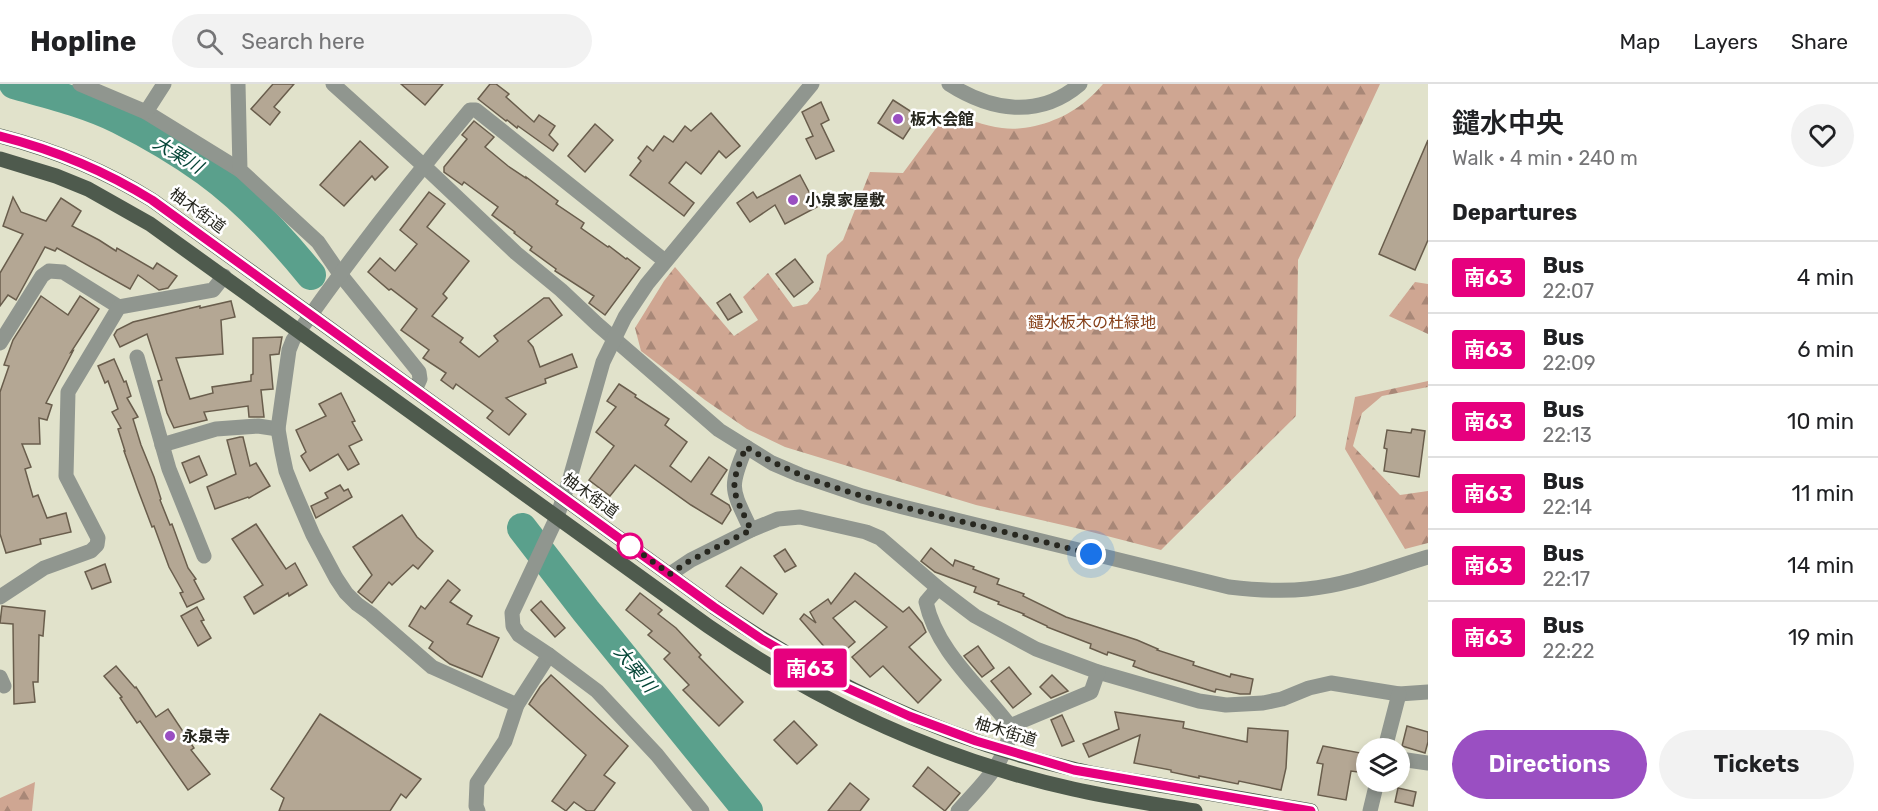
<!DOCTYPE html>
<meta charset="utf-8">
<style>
:root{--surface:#fff;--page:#f2f2f2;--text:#202124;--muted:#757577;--line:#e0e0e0;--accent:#9a4fc2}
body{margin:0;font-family:Rubik,"Noto Sans JP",sans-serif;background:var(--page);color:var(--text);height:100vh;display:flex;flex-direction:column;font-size:22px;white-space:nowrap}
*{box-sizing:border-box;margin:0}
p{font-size:20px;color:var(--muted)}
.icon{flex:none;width:33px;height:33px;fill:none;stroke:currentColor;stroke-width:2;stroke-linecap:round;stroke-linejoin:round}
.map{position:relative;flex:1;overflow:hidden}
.side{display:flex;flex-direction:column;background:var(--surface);width:450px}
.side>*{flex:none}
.badge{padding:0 12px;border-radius:4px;font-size:21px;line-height:39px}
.fabs{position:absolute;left:1356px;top:654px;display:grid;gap:12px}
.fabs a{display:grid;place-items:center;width:54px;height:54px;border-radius:50%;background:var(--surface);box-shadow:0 3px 9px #0003;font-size:30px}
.you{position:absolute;width:30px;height:30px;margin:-15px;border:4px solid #fff;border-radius:50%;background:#1a73e8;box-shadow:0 0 0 9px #1a73e833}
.map>.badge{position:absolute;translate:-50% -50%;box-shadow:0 0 0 3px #fff}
h2{padding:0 24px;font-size:22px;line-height:54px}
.round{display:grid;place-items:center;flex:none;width:63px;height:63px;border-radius:32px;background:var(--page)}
.overview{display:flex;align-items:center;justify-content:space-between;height:102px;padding:0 24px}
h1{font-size:28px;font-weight:600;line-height:45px}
.action{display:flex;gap:12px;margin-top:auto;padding:12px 24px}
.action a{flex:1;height:69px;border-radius:36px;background:var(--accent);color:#fff;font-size:24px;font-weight:600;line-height:69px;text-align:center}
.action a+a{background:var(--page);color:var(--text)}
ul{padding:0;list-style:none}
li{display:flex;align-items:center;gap:18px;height:72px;padding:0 24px;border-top:2px solid var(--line)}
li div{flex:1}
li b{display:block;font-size:22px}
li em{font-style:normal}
li .badge{min-width:66px;font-weight:700;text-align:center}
header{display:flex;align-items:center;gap:36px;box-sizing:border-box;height:84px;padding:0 30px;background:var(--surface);border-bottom:2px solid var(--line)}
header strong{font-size:28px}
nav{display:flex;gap:33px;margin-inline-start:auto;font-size:21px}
.search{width:420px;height:54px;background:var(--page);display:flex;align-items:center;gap:15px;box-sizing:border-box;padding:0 21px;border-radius:33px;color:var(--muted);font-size:22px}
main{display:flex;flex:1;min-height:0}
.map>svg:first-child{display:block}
.forest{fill:url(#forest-firs)}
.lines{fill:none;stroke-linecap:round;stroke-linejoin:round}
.river{stroke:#5aa08c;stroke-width:30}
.building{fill:#b4a794;stroke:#695d4c;stroke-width:1.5}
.minor{stroke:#90968f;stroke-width:15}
.major{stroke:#4e5a4d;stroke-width:15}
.line-casing{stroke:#fff;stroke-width:14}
.line{stroke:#e6007e;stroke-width:9}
.walk{stroke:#27271f;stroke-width:6;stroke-dasharray:0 10.8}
.poi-dot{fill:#9a4fc2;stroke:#fff;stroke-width:2}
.stop-dot{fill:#fff;stroke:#e6007e;stroke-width:3}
.labels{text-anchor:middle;stroke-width:5;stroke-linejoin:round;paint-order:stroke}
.poi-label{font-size:16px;font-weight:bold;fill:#27271f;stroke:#fff;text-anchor:start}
.street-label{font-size:16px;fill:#27271f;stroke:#fff}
.park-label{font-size:16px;fill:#864019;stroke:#fff}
.water-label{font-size:18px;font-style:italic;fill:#064638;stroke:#fff}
</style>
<header>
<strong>Hopline</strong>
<div class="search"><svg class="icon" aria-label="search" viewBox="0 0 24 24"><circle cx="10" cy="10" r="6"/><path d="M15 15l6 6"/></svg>Search here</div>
<nav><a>Map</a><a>Layers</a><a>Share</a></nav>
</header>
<main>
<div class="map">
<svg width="1428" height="727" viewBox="0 0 1428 727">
<defs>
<pattern id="forest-firs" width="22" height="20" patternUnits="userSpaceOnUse" patternTransform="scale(1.5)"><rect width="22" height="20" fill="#cfa692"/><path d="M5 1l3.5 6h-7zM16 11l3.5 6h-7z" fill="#a88777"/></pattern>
</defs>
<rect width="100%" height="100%" fill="#e1e2cb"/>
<g class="forest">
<path d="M1103 0H1380L1298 176 1296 332 1161 466 1080 445 976 421 785 363 747 345 705 316 641 267 635 244 664 197 675 183 734 252 758 236 743 213 768 189 793 223 807 220 819 206 827 171 843 156 870 88 903 89 948 28C966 34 984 42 1002 44 1030 48 1065 35 1086 17 1092 12 1098 6 1103 0Z"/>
<polygon points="1415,198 1428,200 1428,250 1389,232"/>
<polygon points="1428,297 1428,303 1382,312 1362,329 1353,362 1400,411 1428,407 1428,459 1405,465 1345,365 1355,313"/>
<polygon points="35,698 32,727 0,727 0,714"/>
</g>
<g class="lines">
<g class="river">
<path d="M14 0C49 10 87 19 119 35 147 49 181 69 206 87 246 116 280 153 311 191"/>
<polyline points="522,444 586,527 748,727"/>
</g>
</g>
<g class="building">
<polygon points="273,0 294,0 274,23 280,28 270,41 251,25"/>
<polygon points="401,0 443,0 425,21"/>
<polygon points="490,0 496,0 509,10 506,13 534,38 539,31 555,42 549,51 558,60 553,67 518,42 517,44 507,36 506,37 478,15"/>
<polygon points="893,16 918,32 903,55 878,39"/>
<polygon points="821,18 829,36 821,40 834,67 816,75 806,55 813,52 802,28"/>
<polygon points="711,29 740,62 726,74 719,67 701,90 686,78 669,99 694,119 684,132 630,91 641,77 638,74 647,62 653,67 664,52 673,58 685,42 691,47"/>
<polygon points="474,37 494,53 485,63 508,82 526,94 526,93 558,117 556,120 584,139 581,144 608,163 609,162 626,175 627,174 640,184 605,231 589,219 594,212 555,187 556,185 530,166 532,163 514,149 515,148 492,131 498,123 464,98 462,101 444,88 444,83 467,55 462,51"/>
<polygon points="595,40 613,56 585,88 568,72"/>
<polygon points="1428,56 1428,156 1415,186 1379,170"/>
<polygon points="360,57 388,83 375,96 372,92 344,122 320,101"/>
<polygon points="800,91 817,123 785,140 775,121 750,138 737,119 753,108 757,114"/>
<polygon points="429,108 445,120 427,143 469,177 443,210 447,214 432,232 463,254 460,258 479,273 498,257 494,252 544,214 549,214 562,231 528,257 533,263 540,283 572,270 577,283 545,295 546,299 506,314 526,330 509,351 487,334 493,327 456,300 453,305 441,296 446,289 423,274 429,266 401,246 417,225 391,205 389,206 368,188 380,174 395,187 417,160 400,146"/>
<polygon points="13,113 21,128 46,137 61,114 81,127 72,142 99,156 116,167 117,164 153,185 157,179 177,192 168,204 159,206 138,191 130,205 57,164 55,167 45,163 16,216 8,211 0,222 0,189 23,150 3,142"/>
<polygon points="795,175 813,198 794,213 776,190"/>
<polygon points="730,210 742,228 728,236 717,219"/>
<polygon points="41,212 68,231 80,212 99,225 71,268 73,267 46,319 52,321 47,336 39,334 40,360 22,360 31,383 25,385 33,413 38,411 47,434 66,429 71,448 40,455 41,460 6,469 0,450 0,308 9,282 4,281 13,256"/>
<polygon points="231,217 235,233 221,236 223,270 176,274 190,315 213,309 212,303 251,297 251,291 253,290 253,254 282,253 279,270 270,271 273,305 261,306 264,333 249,333 248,322 204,328 207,336 174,344 167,329 158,297 162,296 147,250 120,263 114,251 117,246 133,238 200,222 200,224"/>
<polygon points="114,275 124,298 126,297 131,312 127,314 138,333 133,335 141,361 154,393 161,415 160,416 170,441 172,440 188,484 196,495 194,496 204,515 187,523 180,509 183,508 169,483 154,442 152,443 138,406 124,367 125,367 118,345 121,344 112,328 118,325 108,297 105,299 98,282"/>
<polygon points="619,300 636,311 635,313 669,335 665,341 687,358 670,382 691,398 709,373 727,386 711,410 729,421 731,426 722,440 691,421 635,381 610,412 589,396 614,362 596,348 616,323 607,317"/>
<polygon points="341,309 355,337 352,338 362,356 349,362 359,380 348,386 338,370 310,387 301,372 306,368 296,346 326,332 319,320"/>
<polygon points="1412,345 1425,347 1419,393 1384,387 1387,365 1384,364 1387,346 1411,349"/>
<polygon points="240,353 243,353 250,382 256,379 270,402 249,414 248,413 215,425 207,403 236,390 227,356"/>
<polygon points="199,372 207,391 190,399 182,379"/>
<polygon points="340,401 344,407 348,405 352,413 316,434 311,422 328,414 325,409"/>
<polygon points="402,431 417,453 433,467 418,485 413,481 392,501 389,498 372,519 358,508 372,491 353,463"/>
<polygon points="256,440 286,485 295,479 307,501 289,512 288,509 254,530 244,513 263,501 232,455"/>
<polygon points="931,464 953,482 955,476 974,483 973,485 999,495 997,500 1024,510 1023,512 1066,533 1137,556 1158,565 1157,566 1194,578 1193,581 1230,593 1231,590 1253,595 1250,610 1240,610 1216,605 1215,608 1149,588 1133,582 1135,577 1108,568 1107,571 1090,564 1091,560 1047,543 1047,542 1023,531 1024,530 998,520 999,518 974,508 976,503 935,488 921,477"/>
<polygon points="785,465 796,482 785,488 774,472"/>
<polygon points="105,480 111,498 92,505 85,488"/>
<polygon points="741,483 777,510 763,530 726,502"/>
<polygon points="855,489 903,528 909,523 922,539 926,548 909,563 941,596 918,619 883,582 870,593 852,573 887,543 855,517 833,534 855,558 835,575 800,535 804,530 816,539 810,528 828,515 831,520"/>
<polygon points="448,496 460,506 450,518 472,532 467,540 499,554 482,593 450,580 429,564 433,558 409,542 421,522 425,525"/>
<polygon points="640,509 662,526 658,530 676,544 701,571 699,573 743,618 719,642 683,606 689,601 664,575 670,569 648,551 652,547 626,526"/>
<polygon points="541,517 565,544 555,553 531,526"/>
<polygon points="2,522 45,527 43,552 39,551 38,598 33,598 35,618 14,620 13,540 0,539"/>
<polygon points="197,523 204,536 201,537 211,554 198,562 181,532"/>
<polygon points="978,562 994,584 982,593 964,572"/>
<polygon points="116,582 135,604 136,603 156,633 168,625 194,664 191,666 210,690 188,706 140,637 137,639 120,614 122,613 104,592"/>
<polygon points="1009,583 1031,610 1013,624 991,597"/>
<polygon points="551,591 628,662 604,691 615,699 594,727 587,727 574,718 566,727 552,717 586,671 529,620 540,603"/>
<polygon points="1052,591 1068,607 1051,614 1040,603"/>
<polygon points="1115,628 1184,638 1183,644 1247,658 1248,644 1288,647 1286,684 1281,706 1239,697 1238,700 1199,692 1199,694 1171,688 1171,686 1134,679 1140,651 1089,673 1083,660 1119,645"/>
<polygon points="320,630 421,695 406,714 401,710 390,727 279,727 284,714 271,705"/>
<polygon points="1062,631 1074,657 1062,662 1051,636"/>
<polygon points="794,637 817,661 797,680 774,656"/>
<polygon points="1407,642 1428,648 1428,658 1425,669 1402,662"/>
<polygon points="1323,662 1366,670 1365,689 1351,687 1346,716 1318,711 1323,680 1317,679"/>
<polygon points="928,683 960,709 945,727 913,702"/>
<polygon points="850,699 869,715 860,727 828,727"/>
<polygon points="1398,704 1416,708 1413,722 1395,718"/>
</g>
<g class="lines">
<g class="minor">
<polyline points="80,0 146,28 240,86"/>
<polyline points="238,0 240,86 318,158 340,190 419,288 420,295 415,306"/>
<path d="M333 0 424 82 516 169 561 206 597 240 719 346 772 379 800 391 862 412 903 423 1229 503C1255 506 1281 508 1307 505 1349 501 1388 485 1428 473"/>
<path d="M949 0C991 27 1039 35 1080 0"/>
<polyline points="146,28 164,0"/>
<polyline points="0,259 42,192 49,187 63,188 119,223"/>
<polyline points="137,273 169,385 204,472"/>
<polyline points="162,361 216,345 258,342 278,345"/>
<path d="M746 363C728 406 732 405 751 446"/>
<polyline points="670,490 691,476 751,446 778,435 800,433 866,448 880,454 938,504 975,532 1036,565 1098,588 1199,617 1226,621 1263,619 1282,615 1309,604 1331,599 1399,610 1428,608"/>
<path d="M938 504 926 518C937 568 980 602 1010 642 1010 676 979 703 958 727"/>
<polyline points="0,513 44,484 91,467 97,461 98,454 66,392 68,308 119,223 213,206 224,192"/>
<polyline points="0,593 4,602"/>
<path d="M517 621 432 583 371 530 357 520 346 509 336 494 313 451 294 407 286 387 282 368 278 345 289 266 293 256C348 177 408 100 470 26H476L665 177"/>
<polyline points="1010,642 1091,608 1098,588"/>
<polyline points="1385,664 1399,610"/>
<polyline points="1400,675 1428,679"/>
<polyline points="478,727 476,722 477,699 505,657 517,621 549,571"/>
<polyline points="702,727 657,671 597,607 549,571 519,551 513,542 512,529 557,433 570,394 603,278 625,233 647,200 812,0"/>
<polyline points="1370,727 1377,698"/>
</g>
<g class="major">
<path d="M0 52C54 66 104 86 152 116L714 523C827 600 940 654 1073 685 1101 692 1130 696 1159 701 1210 709 1260 718 1311 727"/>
<path d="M0 75 56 92 88 105 150 140 708 542C818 618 942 676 1073 705 1113 714 1154 720 1195 727"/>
</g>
</g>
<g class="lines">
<g class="line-casing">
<path id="line" d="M0 52C55 66 104 86 152 116L714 523 763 556 845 603 909 632 976 657 1074 686 1311 727"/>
</g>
<use href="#line" class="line"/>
<path class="walk" d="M630 462 624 457 670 490 691 476 751 446C732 405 728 406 746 363 803 398 866 414 931 430 984 443 1038 456 1091 470"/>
</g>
<g class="poi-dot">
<circle cx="898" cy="35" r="6"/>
<circle cx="793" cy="116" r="6"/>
<circle cx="170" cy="652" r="6"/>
</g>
<circle class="stop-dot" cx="630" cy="462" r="12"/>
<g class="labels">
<g class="poi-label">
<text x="910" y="41">板木会館</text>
<text x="805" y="122">小泉家屋敷</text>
<text x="182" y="658">永泉寺</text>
</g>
<g class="street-label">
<text transform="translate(198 126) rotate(36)" y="6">柚木街道</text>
<text transform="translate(591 411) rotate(36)" y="6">柚木街道</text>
<text transform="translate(1006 647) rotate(17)" y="6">柚木街道</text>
</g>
<g class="park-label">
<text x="1092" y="244">鑓水板木の杜緑地</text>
</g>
<g class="water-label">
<text transform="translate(178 71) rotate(31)" y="6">大栗川</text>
<text transform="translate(635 585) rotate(51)" y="6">大栗川</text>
</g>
</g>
</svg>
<div class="fabs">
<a><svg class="icon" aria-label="layers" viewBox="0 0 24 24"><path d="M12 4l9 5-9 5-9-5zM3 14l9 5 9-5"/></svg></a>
</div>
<div class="you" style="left:1091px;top:470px"></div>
<b class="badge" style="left:810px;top:584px;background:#e6007e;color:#fff">南63</b>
</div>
<section class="side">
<div class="overview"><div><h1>鑓水中央</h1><p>Walk · 4 min · 240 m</p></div><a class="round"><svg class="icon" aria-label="heart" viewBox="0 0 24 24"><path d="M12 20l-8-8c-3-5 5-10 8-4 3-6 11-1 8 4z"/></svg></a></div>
<h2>Departures</h2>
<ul>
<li><span class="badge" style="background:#e6007e;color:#fff">南63</span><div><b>Bus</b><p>22:07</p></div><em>4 min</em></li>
<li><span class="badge" style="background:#e6007e;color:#fff">南63</span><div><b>Bus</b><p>22:09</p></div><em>6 min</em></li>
<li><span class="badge" style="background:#e6007e;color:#fff">南63</span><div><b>Bus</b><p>22:13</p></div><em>10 min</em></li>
<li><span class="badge" style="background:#e6007e;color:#fff">南63</span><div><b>Bus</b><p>22:14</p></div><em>11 min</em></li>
<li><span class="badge" style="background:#e6007e;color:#fff">南63</span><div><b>Bus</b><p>22:17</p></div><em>14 min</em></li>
<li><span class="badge" style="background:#e6007e;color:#fff">南63</span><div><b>Bus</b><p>22:22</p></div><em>19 min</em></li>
</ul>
<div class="action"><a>Directions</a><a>Tickets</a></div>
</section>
</main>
